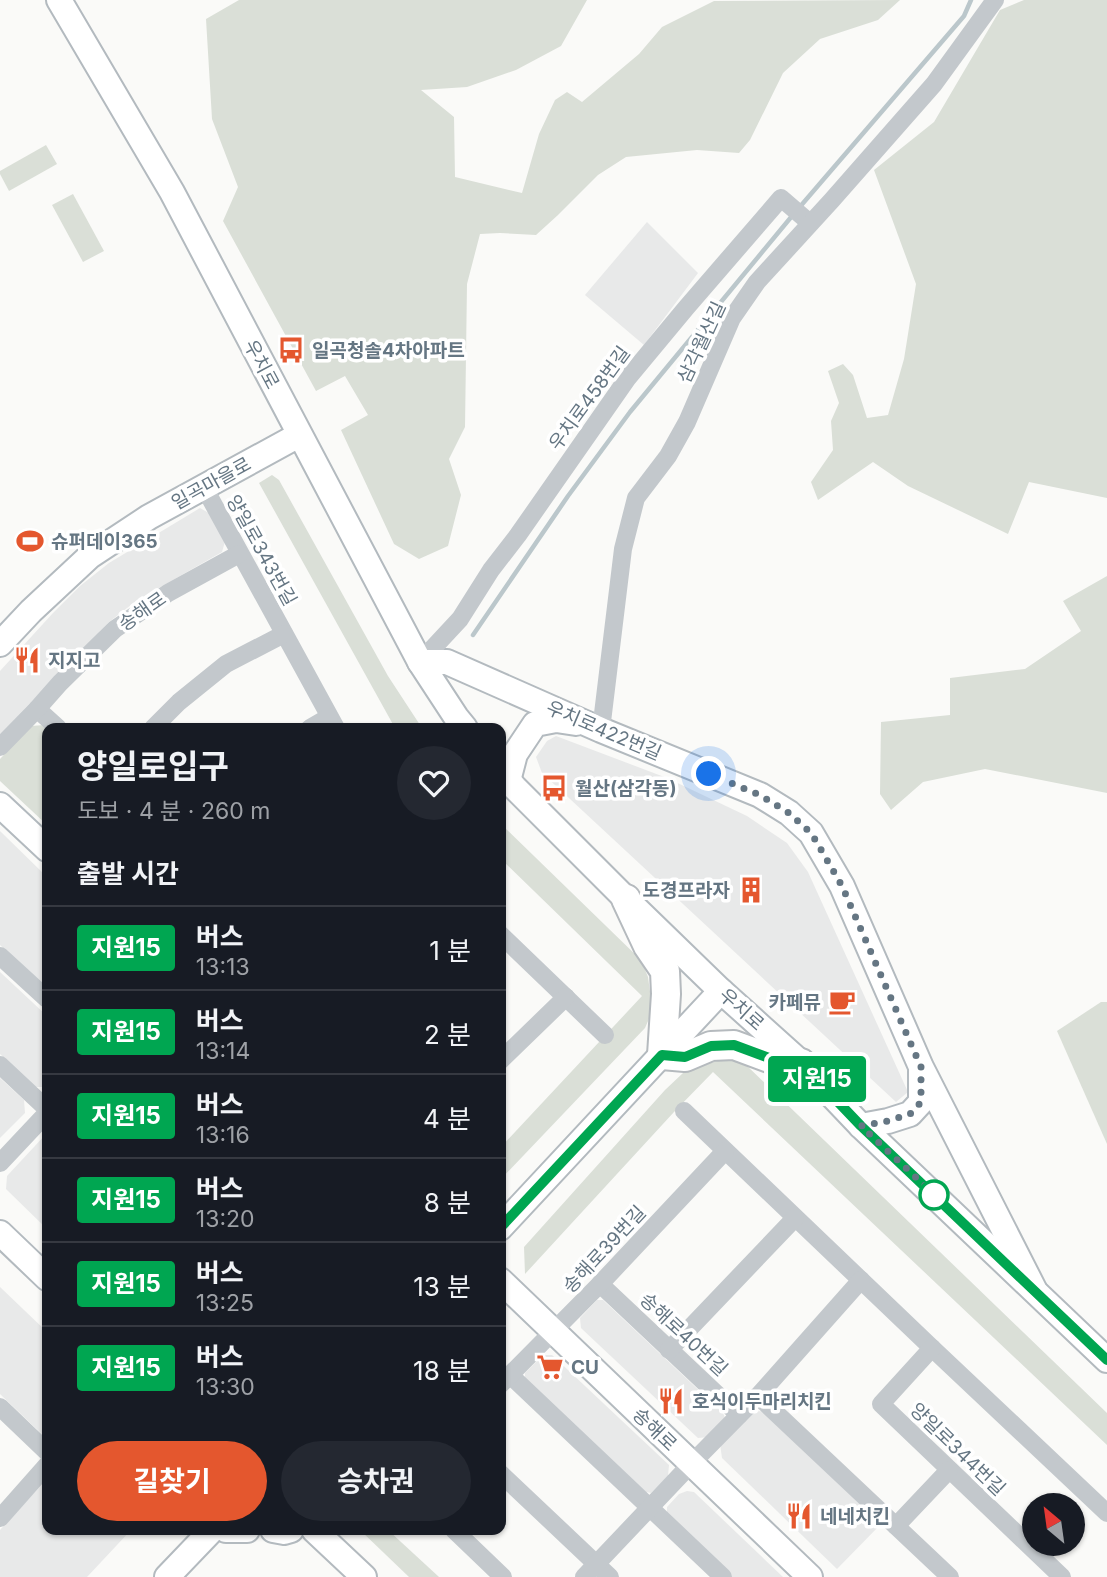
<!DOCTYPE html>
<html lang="ko">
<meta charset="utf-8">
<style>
:root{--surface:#171b24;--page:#242831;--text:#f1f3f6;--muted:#9ea1a6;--line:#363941;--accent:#e4572e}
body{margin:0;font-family:Inter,"Noto Sans KR",sans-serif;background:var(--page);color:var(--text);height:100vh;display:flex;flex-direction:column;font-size:26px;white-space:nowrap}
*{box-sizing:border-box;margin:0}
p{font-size:23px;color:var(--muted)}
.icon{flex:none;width:38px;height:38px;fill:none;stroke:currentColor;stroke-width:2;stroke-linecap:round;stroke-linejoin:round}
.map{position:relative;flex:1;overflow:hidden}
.drawer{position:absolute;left:42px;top:723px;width:464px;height:812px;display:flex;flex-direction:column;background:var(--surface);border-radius:14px;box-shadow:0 2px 5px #0004}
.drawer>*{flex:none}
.badge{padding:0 14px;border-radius:5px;font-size:24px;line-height:46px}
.needle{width:46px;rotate:331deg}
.tools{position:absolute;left:1022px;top:1493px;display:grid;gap:14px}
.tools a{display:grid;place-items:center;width:63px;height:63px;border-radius:50%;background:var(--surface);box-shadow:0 2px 5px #0004;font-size:35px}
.you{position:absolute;width:35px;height:35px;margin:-18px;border:5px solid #fff;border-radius:50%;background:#1a73e8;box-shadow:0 0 0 10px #1a73e833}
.map>.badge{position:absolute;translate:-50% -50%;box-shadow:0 0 0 4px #fff}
h2{padding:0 35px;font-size:26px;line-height:63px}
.round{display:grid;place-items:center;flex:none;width:74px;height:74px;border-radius:37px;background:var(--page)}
.summary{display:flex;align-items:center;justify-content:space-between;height:119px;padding:0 35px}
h1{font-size:33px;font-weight:700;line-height:52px}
.primary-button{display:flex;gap:14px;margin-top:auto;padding:14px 35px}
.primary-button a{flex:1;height:80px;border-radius:42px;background:var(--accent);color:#fff;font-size:28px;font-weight:700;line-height:80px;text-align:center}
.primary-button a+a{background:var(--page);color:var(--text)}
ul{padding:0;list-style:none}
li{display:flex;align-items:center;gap:21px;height:84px;padding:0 35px;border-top:2px solid var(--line)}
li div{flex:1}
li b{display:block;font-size:26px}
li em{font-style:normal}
li .badge{min-width:77px;font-weight:700;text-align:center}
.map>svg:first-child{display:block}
.built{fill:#e8e9e9}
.green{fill:#dadfd7}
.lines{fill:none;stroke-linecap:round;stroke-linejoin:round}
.stream{stroke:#bbc7cb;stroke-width:4.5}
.secondary-casing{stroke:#b3babf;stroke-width:28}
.primary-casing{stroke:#b5babe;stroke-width:32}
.street{stroke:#c3c8cc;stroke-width:18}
.secondary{stroke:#fff;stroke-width:24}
.primary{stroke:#fff;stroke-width:28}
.line-casing{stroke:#fff;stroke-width:16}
.line{stroke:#00a651;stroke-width:10}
.walk{stroke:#657683;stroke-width:7;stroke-dasharray:0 12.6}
.stop-dot{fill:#fff;stroke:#00a651;stroke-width:3.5}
.labels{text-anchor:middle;stroke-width:7;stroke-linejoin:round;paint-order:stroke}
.street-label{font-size:19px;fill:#657683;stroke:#fff}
.poi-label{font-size:19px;font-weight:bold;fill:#657683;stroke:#fff;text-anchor:start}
</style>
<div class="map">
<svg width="1107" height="1577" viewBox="0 0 1107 1577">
<rect width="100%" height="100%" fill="#fafaf8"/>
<g class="built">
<polygon points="647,222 698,273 644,345 585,295"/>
<polygon points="200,508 214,516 226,538 222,552 136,601 109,622 0,734 0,671 53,613 80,586 109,563"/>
<polygon points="556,736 667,778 747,816 787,843 808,872 908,1092 896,1102 542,773 536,757 547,741"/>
<polygon points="0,831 47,877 47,989 0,945"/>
<polygon points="0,972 47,1016 47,1084 44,1087 35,1087 0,1054"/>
<polygon points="0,1078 24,1100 25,1113 0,1138"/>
<polygon points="47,1133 47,1229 6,1189 7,1176"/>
<polygon points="0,1287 47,1332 47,1439 0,1394"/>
<polygon points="597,1300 603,1300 723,1413 725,1418 709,1437 698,1438 581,1328 580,1318"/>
<polygon points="543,1355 552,1355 669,1465 668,1476 651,1493 646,1492 525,1379 525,1373"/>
<polygon points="762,1411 882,1523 837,1569 722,1458 720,1444 752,1412"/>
<polygon points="47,1479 47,1530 131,1530 87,1577 0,1577 0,1530"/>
<polygon points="687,1491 694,1492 783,1577 732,1577 667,1514 667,1507 679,1494"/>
</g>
<g class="green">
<polygon points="239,0 587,0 561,46 516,70 467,87 421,90 454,117 455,177 522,193 539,134 555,100 567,92 582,102 639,54 662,27 714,1 900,0 878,20 820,39 783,73 750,140 739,153 697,150 626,157 598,175 558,215 536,235 500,233 480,234 467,284 465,427 449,459 461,495 448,546 419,559 394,544 341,430 368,415 345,376 316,391 223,221 238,187 212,119 206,19"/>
<polygon points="1024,0 1107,0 1107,498 1029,482 1008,534 908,486 873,462 818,500 811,482 833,450 831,421 839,403 828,371 843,364 853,375 867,418 888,415 904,359 916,284 874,170 934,122 1000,10"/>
<polygon points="46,145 57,164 9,191 0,174 0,171"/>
<polygon points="73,194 104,251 83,262 52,205"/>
<polygon points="272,475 279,480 388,676 422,728 395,728 259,483"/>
<polygon points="1107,576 1107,793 985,769 923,782 891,810 880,794 881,722 950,715 950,678 1025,669 1081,631 1063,601"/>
<polygon points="44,725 48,728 47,825 0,781 0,759 31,726"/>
<polygon points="500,823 641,960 648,977 651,999 652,1012 645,1028 501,1179 501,1147 642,996 501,859"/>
<polygon points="1101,1002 1107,1002 1107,1144 1057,1031"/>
<polygon points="725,1059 743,1062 1107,1413 1107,1445 713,1072 674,1112 525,1274 524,1247 665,1090 683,1073 707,1064"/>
<polygon points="360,1530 388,1530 439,1577 409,1577"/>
</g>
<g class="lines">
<g class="stream">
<polyline points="798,209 964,16 971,0"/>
<polyline points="473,635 568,496 630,412 792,216"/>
</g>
<g class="secondary-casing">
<g id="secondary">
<polyline points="59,0 172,192 420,662 456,717 465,728"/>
<polyline points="0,644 31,611 90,556 149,517 299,435"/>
<polyline points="420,662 447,662 601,730 760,795 789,813 811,833 842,886 921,1067 1034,1289"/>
<polyline points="500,771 515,788 626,899 721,991 801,1063 861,1126 1107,1360"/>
<polyline points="508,781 515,754 535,724 556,720 576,723"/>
<polyline points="0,805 47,849"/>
<polyline points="861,1126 888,1121 910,1114 921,1102 921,1072"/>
<polyline points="500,1228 721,991"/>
<polyline points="0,1233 47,1278"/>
<polyline points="500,1280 810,1577"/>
<polyline points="226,1530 247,1530"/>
<polyline points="273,1530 284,1532 291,1530"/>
<polyline points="314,1530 364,1577"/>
<polyline points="167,1577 212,1530"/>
</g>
</g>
<g class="primary-casing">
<polyline id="primary" points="626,899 648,946 665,971 666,994 662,1055 685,1057 711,1046 734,1045 769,1058 801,1063"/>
</g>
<g class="street">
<polyline points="204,487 336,728"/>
<polyline points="420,662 460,619 491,570 518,535 627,379 686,308 781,198 810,223"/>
<polyline points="37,709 58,728"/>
<polyline points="153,728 179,702 226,664 284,634"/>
<polyline points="310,728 329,717"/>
<polyline points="601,730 623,549 636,498 668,456 687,422 732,318 757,282 832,200 934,84 995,0"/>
<polyline points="0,747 37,709 60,683 115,629 168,593 239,554"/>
<polyline points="500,934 605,1035"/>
<polyline points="0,956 47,999"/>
<polyline points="500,1061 566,997"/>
<polyline points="0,1065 47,1109"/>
<polyline points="684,1111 932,1348 1107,1513"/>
<polyline points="0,1163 47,1113"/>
<polyline points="600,1284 739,1415"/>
<polyline points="932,1348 881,1404 1062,1577"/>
<polyline points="669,1350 795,1218"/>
<polyline points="510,1375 723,1577"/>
<polyline points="500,1385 600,1284 725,1151"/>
<polyline points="758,1396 950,1577"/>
<polyline points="0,1407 47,1452"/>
<polyline points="500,1473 610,1577"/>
<polyline points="0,1518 47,1465"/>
<polyline points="896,1526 949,1470"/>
<polyline points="454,1530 503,1577"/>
<polyline points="584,1577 692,1463 758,1396 861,1280"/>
</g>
<use href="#secondary" class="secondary"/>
<use href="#primary" class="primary"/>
</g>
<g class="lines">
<g class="line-casing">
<polyline id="line" points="500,1228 662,1055 685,1057 711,1046 734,1045 769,1058 801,1063 861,1126 1107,1360"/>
</g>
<use href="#line" class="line"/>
<polyline class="walk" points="709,774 760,795 789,813 811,833 816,841 842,886 921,1067 921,1102 910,1114 888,1121 861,1126 937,1197 934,1195"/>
</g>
<defs>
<g id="bus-bare" transform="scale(2.1)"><path d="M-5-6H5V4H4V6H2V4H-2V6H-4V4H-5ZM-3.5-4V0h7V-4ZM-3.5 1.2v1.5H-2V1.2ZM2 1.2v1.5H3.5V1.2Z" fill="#e4572e" stroke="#fff" stroke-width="2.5" paint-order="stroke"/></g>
<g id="stadium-bare" transform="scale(2.1)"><path d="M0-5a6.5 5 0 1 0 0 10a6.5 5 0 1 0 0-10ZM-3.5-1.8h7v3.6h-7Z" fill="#e4572e" stroke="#fff" stroke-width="2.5" paint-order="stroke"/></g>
<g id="restaurant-bare" transform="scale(2.1)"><path d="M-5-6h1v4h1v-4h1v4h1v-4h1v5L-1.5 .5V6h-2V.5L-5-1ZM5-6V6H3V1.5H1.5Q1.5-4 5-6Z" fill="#e4572e" stroke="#fff" stroke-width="2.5" paint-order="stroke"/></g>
<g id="building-bare" transform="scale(2.1)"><path d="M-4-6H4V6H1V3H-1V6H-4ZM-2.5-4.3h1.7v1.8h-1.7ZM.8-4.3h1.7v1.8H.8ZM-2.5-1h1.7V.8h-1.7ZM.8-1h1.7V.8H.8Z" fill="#e4572e" stroke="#fff" stroke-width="2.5" paint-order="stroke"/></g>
<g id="cafe-bare" transform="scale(2.1)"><path d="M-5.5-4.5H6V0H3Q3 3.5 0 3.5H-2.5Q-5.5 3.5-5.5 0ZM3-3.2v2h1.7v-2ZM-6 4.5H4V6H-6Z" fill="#e4572e" stroke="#fff" stroke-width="2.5" paint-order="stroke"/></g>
<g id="supermarket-bare" transform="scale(2.1)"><path d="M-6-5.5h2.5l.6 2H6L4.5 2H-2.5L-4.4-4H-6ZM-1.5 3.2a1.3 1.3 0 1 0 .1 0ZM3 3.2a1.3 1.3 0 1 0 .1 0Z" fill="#e4572e" stroke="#fff" stroke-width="2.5" paint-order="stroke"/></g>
</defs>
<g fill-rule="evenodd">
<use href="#bus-bare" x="291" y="350"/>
<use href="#stadium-bare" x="30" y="541"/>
<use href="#restaurant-bare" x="27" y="660"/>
<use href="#bus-bare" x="554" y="788"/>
<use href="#building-bare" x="751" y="890"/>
<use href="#cafe-bare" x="842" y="1002"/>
<use href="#supermarket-bare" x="550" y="1367"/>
<use href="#restaurant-bare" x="671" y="1401"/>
<use href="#restaurant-bare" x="799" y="1516"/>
</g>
<circle class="stop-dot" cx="934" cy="1195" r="14"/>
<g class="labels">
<g class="street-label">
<text transform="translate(701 342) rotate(-65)" y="7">삼각월산길</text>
<text transform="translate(262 364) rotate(62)" y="7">우치로</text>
<text transform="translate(589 398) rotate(-54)" y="7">우치로458번길</text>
<text transform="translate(211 483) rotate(-29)" y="7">일곡마을로</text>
<text transform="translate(262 550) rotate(61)" y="7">양일로343번길</text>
<text transform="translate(142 611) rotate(-35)" y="7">송해로</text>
<text transform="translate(604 730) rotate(23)" y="7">우치로422번길</text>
<text transform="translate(742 1009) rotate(42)" y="7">우치로</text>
<text transform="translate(604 1249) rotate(-47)" y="7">송해로39번길</text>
<text transform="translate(684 1334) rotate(43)" y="7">송해로40번길</text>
<text transform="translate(655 1429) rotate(44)" y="7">송해로</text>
<text transform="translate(958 1449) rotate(44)" y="7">양일로344번길</text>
</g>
<g class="poi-label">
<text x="312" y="357">일곡청솔4차아파트</text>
<text x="51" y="548">슈퍼데이365</text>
<text x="48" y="667">지지고</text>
<text x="575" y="795">월산(삼각동)</text>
<text x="730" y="897" text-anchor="end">도경프라자</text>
<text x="821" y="1009" text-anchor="end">카페뮤</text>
<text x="571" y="1374">CU</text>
<text x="692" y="1408">호식이두마리치킨</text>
<text x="820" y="1523">네네치킨</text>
</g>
</g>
</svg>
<div class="tools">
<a><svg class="needle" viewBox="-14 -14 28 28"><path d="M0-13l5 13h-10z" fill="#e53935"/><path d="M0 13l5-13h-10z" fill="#9ea1a6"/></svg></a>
</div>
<div class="you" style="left:709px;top:774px"></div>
<b class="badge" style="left:817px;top:1079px;background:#00a651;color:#fff">지원15</b>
<section class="drawer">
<div class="summary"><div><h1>양일로입구</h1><p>도보 · 4 분 · 260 m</p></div><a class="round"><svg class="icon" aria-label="heart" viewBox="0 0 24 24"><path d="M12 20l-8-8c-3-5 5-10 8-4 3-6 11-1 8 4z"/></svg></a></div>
<h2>출발 시간</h2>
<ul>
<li><span class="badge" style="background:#00a651;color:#fff">지원15</span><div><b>버스</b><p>13:13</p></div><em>1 분</em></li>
<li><span class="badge" style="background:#00a651;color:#fff">지원15</span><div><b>버스</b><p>13:14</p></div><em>2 분</em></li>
<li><span class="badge" style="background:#00a651;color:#fff">지원15</span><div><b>버스</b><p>13:16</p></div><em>4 분</em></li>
<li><span class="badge" style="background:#00a651;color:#fff">지원15</span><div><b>버스</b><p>13:20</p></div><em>8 분</em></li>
<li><span class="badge" style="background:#00a651;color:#fff">지원15</span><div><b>버스</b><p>13:25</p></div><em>13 분</em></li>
<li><span class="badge" style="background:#00a651;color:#fff">지원15</span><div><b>버스</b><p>13:30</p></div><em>18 분</em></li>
</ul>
<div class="primary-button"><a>길찾기</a><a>승차권</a></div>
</section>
</div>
